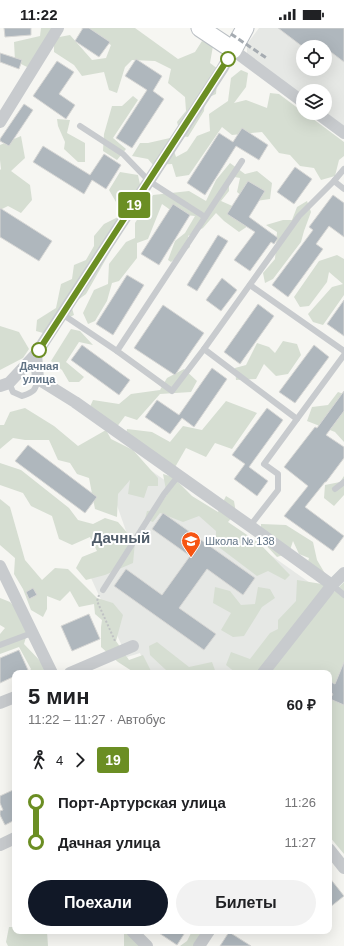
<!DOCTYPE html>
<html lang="ru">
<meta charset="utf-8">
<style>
:root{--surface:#fff;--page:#f2f2f2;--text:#202124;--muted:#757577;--accent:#111827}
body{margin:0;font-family:Helvetica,sans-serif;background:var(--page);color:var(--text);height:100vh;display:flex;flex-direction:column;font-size:15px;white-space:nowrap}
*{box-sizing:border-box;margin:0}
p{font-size:13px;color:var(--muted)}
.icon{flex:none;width:22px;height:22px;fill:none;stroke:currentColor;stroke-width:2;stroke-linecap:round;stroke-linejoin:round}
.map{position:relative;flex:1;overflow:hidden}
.drawer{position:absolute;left:12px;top:642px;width:320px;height:264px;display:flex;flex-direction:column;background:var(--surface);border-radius:8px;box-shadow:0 4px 16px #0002}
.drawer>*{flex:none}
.badge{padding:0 8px;border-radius:3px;font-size:14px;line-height:26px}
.tools{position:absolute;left:296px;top:12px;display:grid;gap:8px}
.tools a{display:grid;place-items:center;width:36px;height:36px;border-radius:50%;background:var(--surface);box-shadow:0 4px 16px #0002;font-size:20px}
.map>.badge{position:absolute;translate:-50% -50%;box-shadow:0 0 0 2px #fff}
.legs{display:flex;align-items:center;gap:6px;height:44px;padding:0 16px;font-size:13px}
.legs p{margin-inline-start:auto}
.headline{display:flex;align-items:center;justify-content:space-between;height:68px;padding:0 16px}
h1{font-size:22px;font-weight:600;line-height:30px}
.cta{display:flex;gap:8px;margin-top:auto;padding:8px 16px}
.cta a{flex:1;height:46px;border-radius:24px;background:var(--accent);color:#fff;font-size:16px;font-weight:600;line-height:46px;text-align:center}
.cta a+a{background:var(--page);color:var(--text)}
ul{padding:0 16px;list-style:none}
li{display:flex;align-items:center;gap:14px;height:40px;font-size:15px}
li i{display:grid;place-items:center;width:6px;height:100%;margin:0 5px;background:currentColor}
li i::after{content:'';width:10px;height:10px;margin:-5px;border:3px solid;border-radius:50%;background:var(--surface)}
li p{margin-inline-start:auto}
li:first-child i{background:linear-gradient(#0000 50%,currentColor 0)}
li:last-child i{background:linear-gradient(currentColor 50%,#0000 0)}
.status{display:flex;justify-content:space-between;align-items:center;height:28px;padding:0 20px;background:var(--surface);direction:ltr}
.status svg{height:11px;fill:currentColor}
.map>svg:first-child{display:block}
.built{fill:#e6e8e5;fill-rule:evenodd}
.green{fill:#d6ded2}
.building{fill:#afb7bd;stroke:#d7d7d5}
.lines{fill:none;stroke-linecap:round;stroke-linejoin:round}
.secondary-casing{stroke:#b9bec3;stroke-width:19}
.path{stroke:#c0c2c4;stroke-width:2;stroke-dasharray:2 2;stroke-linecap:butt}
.lane{stroke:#c8cbce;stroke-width:6}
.street{stroke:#c8cbce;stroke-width:12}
.secondary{stroke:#fff;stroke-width:17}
.rail{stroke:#a5abb1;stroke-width:3;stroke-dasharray:6 3;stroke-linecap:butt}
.line-1-casing{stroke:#fff;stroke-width:9}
.line-1{stroke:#6b8e23;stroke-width:6}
.stop-1-dot{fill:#fff;stroke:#6b8e23;stroke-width:2}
.labels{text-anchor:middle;stroke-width:4;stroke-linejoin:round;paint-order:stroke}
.stop-label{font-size:11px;font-weight:bold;fill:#627486;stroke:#fff}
.poi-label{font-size:11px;fill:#627486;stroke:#fff;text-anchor:start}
.district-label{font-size:15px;font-weight:bold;fill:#505d6a;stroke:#fff}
</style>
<div class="status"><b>11:22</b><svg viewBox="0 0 49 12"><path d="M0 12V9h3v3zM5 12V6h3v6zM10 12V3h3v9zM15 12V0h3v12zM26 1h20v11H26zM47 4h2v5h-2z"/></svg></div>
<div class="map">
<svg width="344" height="918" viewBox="0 0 344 918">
<rect width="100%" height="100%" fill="#f6f6f2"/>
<g class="built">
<path d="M259 0H344V98L325 84V63H303V68L247 27V16ZM303 19H325V41H303Z"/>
<polygon points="139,434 320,562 252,645 148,645 140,625 127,629 86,539 132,520 113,466"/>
</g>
<g class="green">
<polygon points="41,0 53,0 44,26 27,39 15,33 14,14 40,8"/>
<polygon points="81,0 135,0 178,31 195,24 202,13 213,18 210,35 218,41 216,66 205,71 204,83 188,109 181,108 177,94 186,83 185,69 168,55 171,41 155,33 132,32 125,39 117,65 109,62 104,44 82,48 74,37 54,24 54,10 70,7 92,32 106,30 111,17"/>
<polygon points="241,42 248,45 246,59 234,75 246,72 267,80 270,65 279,66 303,84 303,85 305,85 344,114 344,128 339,132 335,148 321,152 314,140 300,138 290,127 279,125 262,104 232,107 222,99 189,147 176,149 172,136 153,137 148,131 132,128 140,115 148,115 170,110 176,129 187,123 197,108 210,103 209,86 228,73 231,50"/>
<polygon points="133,68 138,72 113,110 126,121 117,132 103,123 104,106 112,78 122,78"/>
<polygon points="57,91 70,92 67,105 85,115 85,134 78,134 64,121 65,114 58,98"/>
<polygon points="21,108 25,130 11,143 30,157 32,172 21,185 8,178 0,182 0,142 1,141 0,132 0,117"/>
<polygon points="230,135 245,146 257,143 272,155 270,171 249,174 237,164 240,150 229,148 229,163 221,173 246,184 251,196 239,204 224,193 216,185 203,200 188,208 190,219 171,234 168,232 175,213 185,205 195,188 176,186 162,176 148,211 137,215 137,230 119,253 112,255 107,273 95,293 88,296 83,285 94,262 108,256 109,236 126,214 135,210 135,195 153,167 189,163 206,173 216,152"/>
<polygon points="120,144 138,147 142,166 111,207 111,222 86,266 71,277 74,287 61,293 43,305 36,303 37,292 56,280 61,256 72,251 74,237 86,232 94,218 94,208 104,196 118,189 116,174 109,162"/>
<polygon points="307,173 311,184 304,203 301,214 273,251 265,255 263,245 275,231 277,204 266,197 283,192 292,192 297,179"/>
<polygon points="337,227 344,231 344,267 323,297 313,294 308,286 332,259 343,256 329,244 327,254 309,278 300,279 294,269 319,233"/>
<polygon points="0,298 19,304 29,321 23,330 0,342"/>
<polygon points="71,301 80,303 93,317 79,314 66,334 84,349 79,354 69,354 62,342 51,333"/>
<polygon points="283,313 297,316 301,327 288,346 276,348 264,336 256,351 236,352 235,340 246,337 257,315 269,319 275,325"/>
<polygon points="184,341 197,353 191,364 160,366 137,392 125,388 116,400 89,381 93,372 119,376 131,366 160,362 167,350"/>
<polygon points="338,364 344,366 344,414 335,404 307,393 312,379 328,377"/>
<polygon points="226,373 257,385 232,421 215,415 206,429 186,420 174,441 126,408 127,401 152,404 170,414 183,398 202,402"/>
<polygon points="25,380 54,398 78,418 106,402 111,411 133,422 158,450 158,458 148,458 144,470 128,466 130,452 118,466 117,489 95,481 89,450 77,446 70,435 58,432 49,412 25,412 13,410 0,421 0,397 4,397 10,384"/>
<polygon points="0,435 21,442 69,480 78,492 93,496 105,490 118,494 135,514 133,535 105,547 86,552 76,540 82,529 97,523 90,509 72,517 59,511 52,488 31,478 23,465 0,457"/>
<polygon points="163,446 173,449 192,468 218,484 226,468 234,473 236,485 228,494 259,515 290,547 285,552 268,543 257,548 216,517 216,503 199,488 183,494 160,485 153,494 145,491 147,483 156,482 167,467"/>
<polygon points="344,448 344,467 334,478 324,470 325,457 340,454"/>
<polygon points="0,471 10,479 25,532 42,552 55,540 68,541 97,570 113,575 123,587 116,613 129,632 143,627 152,645 135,645 118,634 101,619 101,599 102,592 95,586 94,576 79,579 70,563 60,573 47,568 47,581 43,589 31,582 23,561 14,546 15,530 0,517"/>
<polygon points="261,496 286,497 313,514 317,532 327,549 305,544 309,530 299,526 293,513 289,525 277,529 261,512"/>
<polygon points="297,552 322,556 332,566 344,554 344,826 329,808 329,645 236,645 226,637 231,624 250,631 270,605 278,601 278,592 296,573"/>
<polygon points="215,559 230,563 241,577 255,576 258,559 270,561 275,570 262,579 244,608 233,609 221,602 231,585 213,575"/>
<polygon points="0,570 10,574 30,595 24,616 44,637 45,645 28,645 31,641 19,619 0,626 0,606 5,600 0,597"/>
<polygon points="157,614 189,639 212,634 216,645 175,645 175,644 166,642 150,627 149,618"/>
<polygon points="9,899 15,899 15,903 47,903 48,918 8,918 6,914"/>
<polygon points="121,903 132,903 147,918 124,918 124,904"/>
<polygon points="192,903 203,903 205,918 180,918 187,913"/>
</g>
<g class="building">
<polygon points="4,0 31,0 31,7 5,9"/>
<polygon points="83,0 89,0 110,14 99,29 75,13"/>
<polygon points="278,0 344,0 344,34 315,12 310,19 303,19"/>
<polygon points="0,25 22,32 19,41 0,34"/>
<polygon points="136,31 162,48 153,63 164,71 132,120 116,110 147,62 125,48"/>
<polygon points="57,33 74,44 59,66 75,77 66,91 33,68"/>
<polygon points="24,76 33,82 9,118 0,113 0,111"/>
<polygon points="242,100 268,117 259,132 236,118 205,167 187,155 219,105 233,114"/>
<polygon points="43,118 90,147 104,126 121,137 106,161 92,152 84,166 33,134"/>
<polygon points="295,139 312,151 294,176 277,164"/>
<polygon points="248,153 265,163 249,189 278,210 274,216 271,214 250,243 234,232 255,204 227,186"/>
<polygon points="333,167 344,175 344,209 329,198 316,216 323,221 288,269 272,257 313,202 309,199"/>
<polygon points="173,176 190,187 159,237 141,226"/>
<polygon points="0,180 52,213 39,233 0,209"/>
<polygon points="218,207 228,213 197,263 187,257"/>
<polygon points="127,247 144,257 113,307 96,296"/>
<polygon points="222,250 237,262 221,283 206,272"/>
<polygon points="344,272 344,308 327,296"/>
<polygon points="258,276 274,288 240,336 224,324"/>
<polygon points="163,277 204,305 192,322 175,347 134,320"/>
<polygon points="82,317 130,352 119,367 71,332"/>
<polygon points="314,317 329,329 295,375 279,364"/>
<polygon points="212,340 227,351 194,399 182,390 170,406 145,389 157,372 179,387"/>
<polygon points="344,363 344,383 326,407 344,419 344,430 326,454 325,454 305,479 344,508 333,523 284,488 308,458 284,439 315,399 317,400"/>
<polygon points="267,380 283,392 249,439 268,453 257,468 234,451 245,436 232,427"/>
<polygon points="28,417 97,469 85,485 15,433"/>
<polygon points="163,485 255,550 243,567 207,541 179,580 216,606 204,622 114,558 126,541 162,567 190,528 152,501"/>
<polygon points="33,560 37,567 29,571 26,564"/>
<polygon points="89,586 100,611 72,623 61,598"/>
<polygon points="19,622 28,642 22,645 15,645 15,648 0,655 0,630"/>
<polygon points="344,634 344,677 330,671 333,666 329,664 329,653 335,656"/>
<polygon points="13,762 15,767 15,792 5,797 0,787 0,783 3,782 0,775 0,768"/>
<polygon points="329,849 344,868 329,880"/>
<polygon points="156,903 186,903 177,917"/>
<polygon points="229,904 251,918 220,918"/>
</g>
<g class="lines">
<g class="secondary-casing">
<polyline id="secondary" points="200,0 233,22 245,0"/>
</g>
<polyline class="path" points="99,567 97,573 115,613"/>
<g class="lane">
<polyline points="80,98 123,126 149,153 205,189"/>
<polyline points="334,153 344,161"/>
<polyline points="250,257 344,323"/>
<polyline points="62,286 117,323 172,363 204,321 299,188 334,153 344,141"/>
<polyline points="204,321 297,391"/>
<polyline points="117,323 242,133"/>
<path d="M9 355 13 364 22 368C33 364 35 364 38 351"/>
<polyline points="335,461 344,454"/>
<polyline points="250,498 278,462 278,446 264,436 297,391 344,327"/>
<polyline points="332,557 344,567"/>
<polyline points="103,562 164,466 179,447"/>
<polyline points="0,617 32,605"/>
</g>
<g class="street">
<polyline points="317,85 344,105"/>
<polyline points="0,94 58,0"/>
<polyline points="36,326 38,351 75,374 250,498 332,557"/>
<polyline points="0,358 9,355 36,326 222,41 233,22 303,74"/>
<polyline points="0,538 52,645"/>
<polyline points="70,645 133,618"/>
<polyline points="263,645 332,557 344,545"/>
<polyline points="0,675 15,669"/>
<polyline points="0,817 15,810"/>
<polyline points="329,821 344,840"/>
<polyline points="132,903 147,918"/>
<polyline points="199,918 209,903"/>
</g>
<use href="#secondary" class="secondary"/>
<polyline class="rail" points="231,6 268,31"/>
</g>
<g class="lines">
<g class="line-1-casing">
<polyline id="line-1" points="39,322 222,40 228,31"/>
</g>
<use href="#line-1" class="line-1"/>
</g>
<defs>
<g id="school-pin" transform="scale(1)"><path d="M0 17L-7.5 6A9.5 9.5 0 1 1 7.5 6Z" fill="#f65412" stroke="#fff"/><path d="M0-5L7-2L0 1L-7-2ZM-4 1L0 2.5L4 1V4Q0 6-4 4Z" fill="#fff"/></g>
</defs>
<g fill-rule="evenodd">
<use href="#school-pin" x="191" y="513"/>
</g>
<g class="stop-1-dot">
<circle cx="228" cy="31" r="7"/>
<circle cx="39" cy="322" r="7"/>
</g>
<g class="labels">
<g class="stop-label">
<text x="39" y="342">Дачная<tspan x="39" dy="13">улица</tspan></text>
</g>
<g class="poi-label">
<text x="205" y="517">Школа № 138</text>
</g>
<g class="district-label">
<text x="121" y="515">Дачный</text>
</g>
</g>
</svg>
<div class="tools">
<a><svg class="icon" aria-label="locate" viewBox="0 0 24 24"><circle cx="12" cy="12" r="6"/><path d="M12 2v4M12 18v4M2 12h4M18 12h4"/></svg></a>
<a><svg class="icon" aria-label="layers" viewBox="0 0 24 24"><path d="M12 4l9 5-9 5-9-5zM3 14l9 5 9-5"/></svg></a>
</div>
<b class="badge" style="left:134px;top:177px;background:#6b8e23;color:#fff">19</b>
<section class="drawer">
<div class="headline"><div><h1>5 мин</h1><p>11:22 – 11:27 · Автобус</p></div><b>60 ₽</b></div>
<div class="legs"><svg class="icon" aria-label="walk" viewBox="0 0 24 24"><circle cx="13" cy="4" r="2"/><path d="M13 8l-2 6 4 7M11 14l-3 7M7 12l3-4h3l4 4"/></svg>4<svg class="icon" aria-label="forward" viewBox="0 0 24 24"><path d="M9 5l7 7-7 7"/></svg><b class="badge" style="background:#6b8e23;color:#fff">19</b></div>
<ul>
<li><i style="color:#6b8e23"></i><b>Порт-Артурская улица</b><p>11:26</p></li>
<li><i style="color:#6b8e23"></i><b>Дачная улица</b><p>11:27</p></li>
</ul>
<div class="cta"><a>Поехали</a><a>Билеты</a></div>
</section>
</div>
